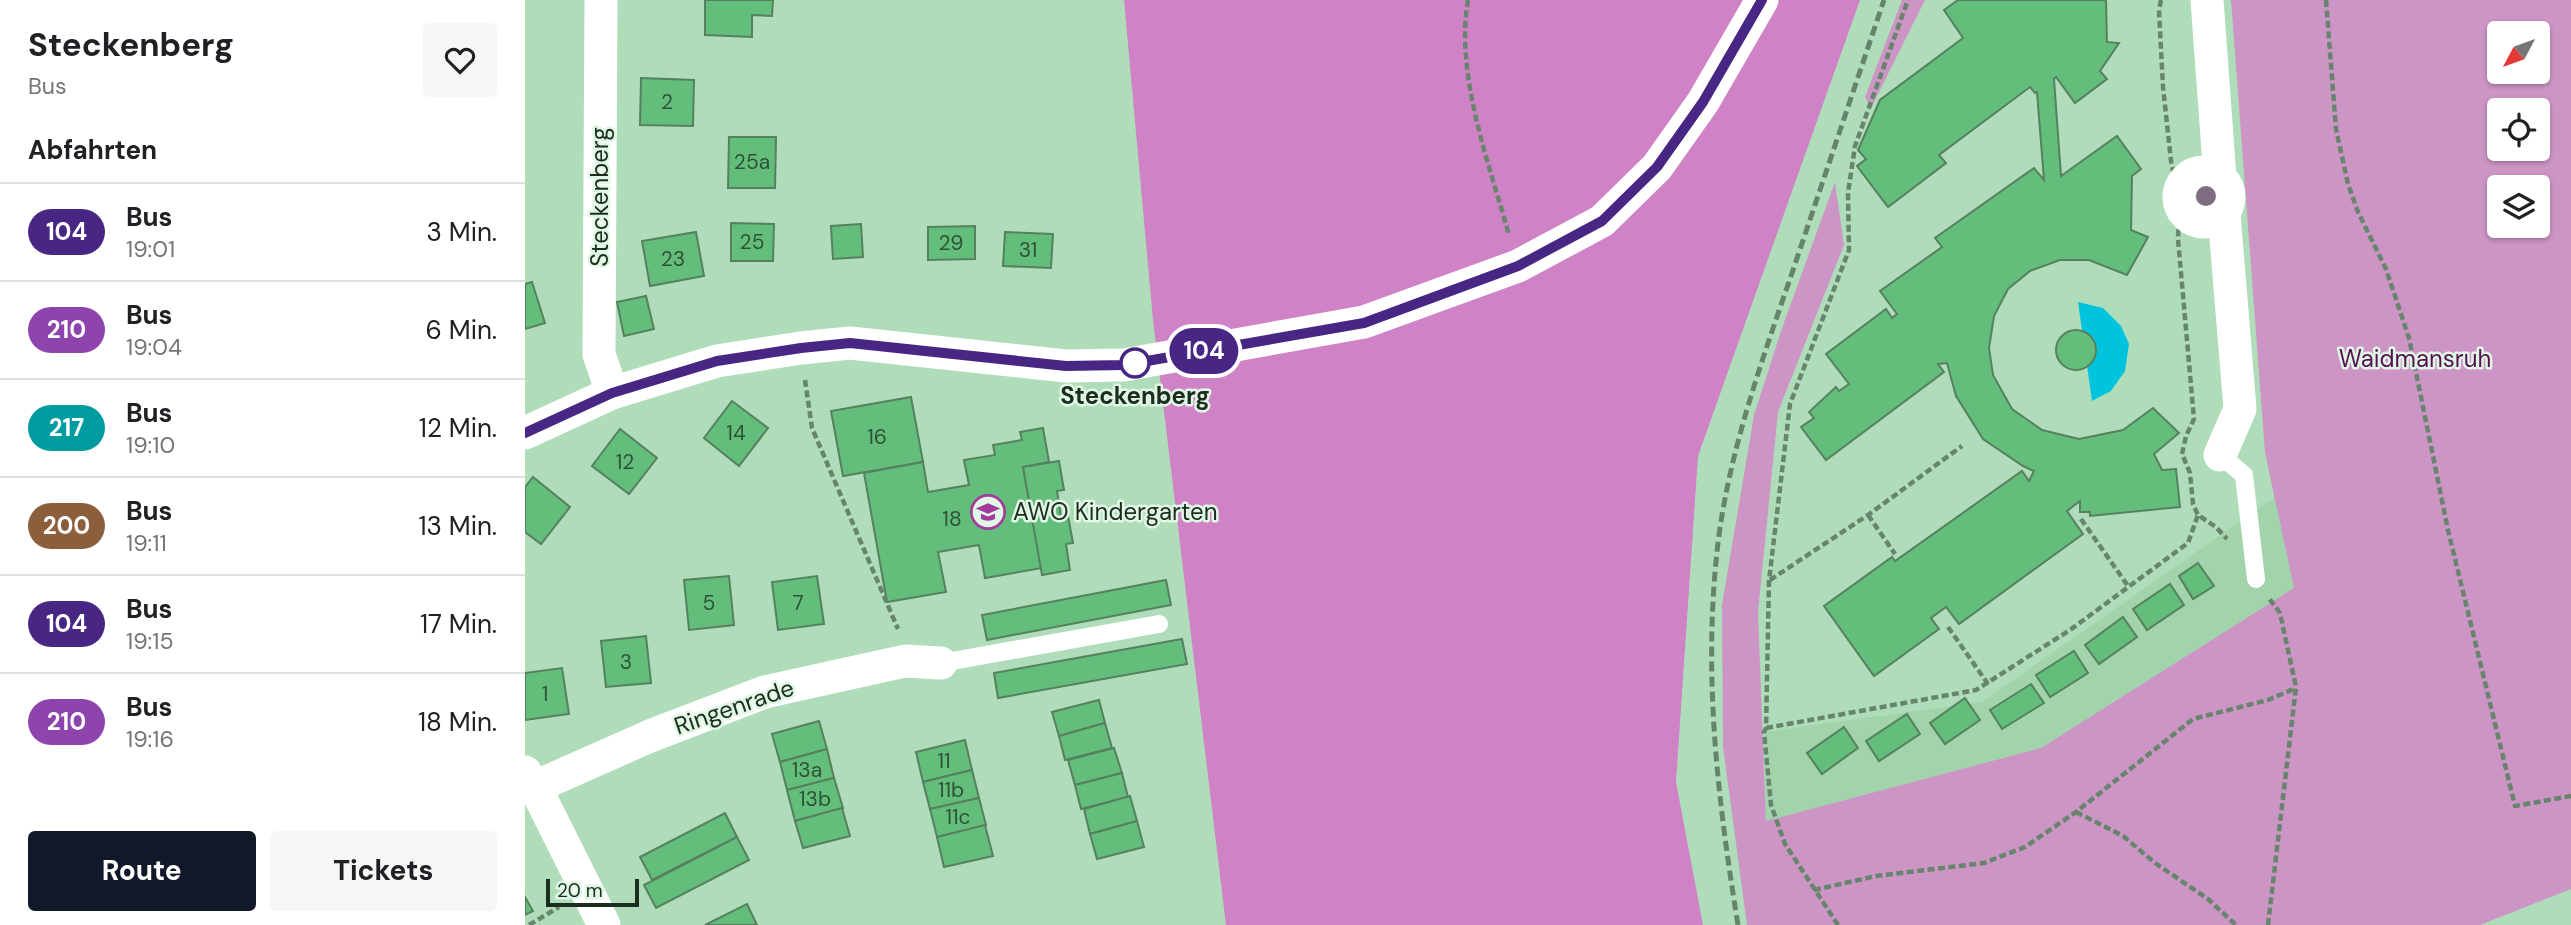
<!DOCTYPE html>
<html lang="de">
<style>
:root{--surface:#fff;--page:#f6f6f6;--text:#202124;--muted:#757577;--line:#e0e0e0;--accent:#111827}
body{margin:0;font-family:"DM Sans",sans-serif;background:var(--page);color:var(--text);height:100vh;display:flex;flex-direction:column;font-size:26px;white-space:nowrap}
*{box-sizing:border-box;margin:0}
p{font-size:23px;color:var(--muted)}
.icon{flex:none;width:38px;height:38px;fill:none;stroke:currentColor;stroke-width:2;stroke-linecap:round;stroke-linejoin:round}
.map{position:relative;flex:1;overflow:hidden}
.details{display:flex;flex-direction:column;background:var(--surface);width:525px}
.details>*{flex:none}
.badge{padding:0 14px;border-radius:23px;font-size:24px;line-height:46px}
.needle{width:46px;rotate:229deg}
.buttons{position:absolute;left:1962px;top:21px;display:grid;gap:14px}
.buttons a{display:grid;place-items:center;width:63px;height:63px;border-radius:7px;background:var(--surface);box-shadow:0 2px 5px #0004;font-size:35px}
.scale{position:absolute;left:21px;bottom:18px;width:93px;box-sizing:border-box;padding-left:7px;border:4px solid #1c2d20;border-top:0;font-size:19px;line-height:24px;white-space:nowrap;color:#1c2d20;-webkit-text-stroke:5px #e1f7e5;paint-order:stroke}
.map>.badge{position:absolute;translate:-50% -50%;box-shadow:0 0 0 4px #fff}
h2{padding:0 28px;font-size:26px;line-height:63px}
.round{display:grid;place-items:center;flex:none;width:74px;height:74px;border-radius:7px;background:var(--page)}
.head{display:flex;align-items:center;justify-content:space-between;height:119px;padding:0 28px}
h1{font-size:33px;font-weight:700;line-height:52px}
.button{display:flex;gap:14px;margin-top:auto;padding:14px 28px}
.button a{flex:1;height:80px;border-radius:7px;background:var(--accent);color:#fff;font-size:28px;font-weight:700;line-height:80px;text-align:center}
.button a+a{background:var(--page);color:var(--text)}
ul{padding:0;list-style:none}
li{display:flex;align-items:center;gap:21px;height:98px;padding:0 28px;border-top:2px solid var(--line)}
li div{flex:1}
li b{display:block;font-size:26px}
li em{font-style:normal}
li .badge{min-width:77px;font-weight:700;text-align:center}
main{display:flex;flex:1;min-height:0}
.map>svg:first-child{display:block}
.built{fill:#a1d4ab}
.green{fill:#cc95c5;fill-rule:evenodd}
.forest{fill:#d082c7}
.water{fill:#00c4dd}
.building{fill:#63be7b;stroke:#56805f;stroke-width:2}
.lines{fill:none;stroke-linecap:round;stroke-linejoin:round}
.path{stroke:#66856c;stroke-width:4.5;stroke-dasharray:7 3.5;stroke-linecap:butt}
.lane{stroke:#fff;stroke-width:18}
.street{stroke:#fff;stroke-width:33}
.rail{stroke:#65846b;stroke-width:5;stroke-dasharray:10 5;stroke-linecap:butt}
.tree{fill:#7f6d81}
.line-casing{stroke:#fff;stroke-width:16}
.line{stroke:#482683;stroke-width:10}
.stop-dot{fill:#fff;stroke:#482683;stroke-width:3.5}
.labels{text-anchor:middle;stroke-width:5;stroke-linejoin:round;paint-order:stroke}
.number-label{font-size:21px;fill:#2e5137}
.street-label{font-size:24px;fill:#1c2d20;stroke:#e1f7e5}
.park-label{font-size:24px;fill:#571153;stroke:#e1f7e5}
.stop-label{font-size:24px;font-weight:bold;fill:#1c2d20;stroke:#e1f7e5}
.poi-label{font-size:24px;fill:#1c2d20;stroke:#e1f7e5;text-anchor:start}
</style>
<main>
<section class="details">
<div class="head"><div><h1>Steckenberg</h1><p>Bus</p></div><a class="round"><svg class="icon" aria-label="heart" viewBox="0 0 24 24"><path d="M12 20l-8-8c-3-5 5-10 8-4 3-6 11-1 8 4z"/></svg></a></div>
<h2>Abfahrten</h2>
<ul>
<li><span class="badge" style="background:#482683;color:#fff">104</span><div><b>Bus</b><p>19:01</p></div><em>3 Min.</em></li>
<li><span class="badge" style="background:#8e44ad;color:#fff">210</span><div><b>Bus</b><p>19:04</p></div><em>6 Min.</em></li>
<li><span class="badge" style="background:#009b9f;color:#fff">217</span><div><b>Bus</b><p>19:10</p></div><em>12 Min.</em></li>
<li><span class="badge" style="background:#8b5e3c;color:#fff">200</span><div><b>Bus</b><p>19:11</p></div><em>13 Min.</em></li>
<li><span class="badge" style="background:#482683;color:#fff">104</span><div><b>Bus</b><p>19:15</p></div><em>17 Min.</em></li>
<li><span class="badge" style="background:#8e44ad;color:#fff">210</span><div><b>Bus</b><p>19:16</p></div><em>18 Min.</em></li>
</ul>
<div class="button"><a>Route</a><a>Tickets</a></div>
</section>
<div class="map">
<svg width="2046" height="925" viewBox="0 0 2046 925">
<rect width="100%" height="100%" fill="#b0ddb9"/>
<polygon class="built" points="1750,497 1769,588 1516,748 1241,821 1239,732 1457,702"/>
<g class="green">
<polygon points="1377,0 1400,0 1346,108 1340,97"/>
<path d="M1706 0H2046V889L1955 925H1222L1198 747 1197 605 1229 415 1257 328 1310 182 1319 245 1253 412 1233 612 1241 821 1516 748 1769 588 1740 453ZM2012 33V72H1974V33ZM2012 110V149H1974V110ZM2012 187V226H1974V187Z"/>
</g>
<polygon class="forest" points="599,0 1335,0 1173,456 1151,782 1178,925 701,925 628,320"/>
<polygon class="water" points="1553,302 1578,308 1596,326 1604,344 1600,371 1586,391 1567,401"/>
<g class="building">
<polygon points="180,0 248,0 247,16 227,15 227,37 180,35"/>
<polygon points="1433,0 1581,0 1582,42 1594,43 1575,71 1582,79 1550,103 1531,77 1529,79 1536,176 1592,136 1616,169 1607,176 1606,230 1623,237 1602,275 1564,260 1535,260 1505,271 1483,289 1469,316 1464,348 1468,375 1487,409 1517,430 1554,439 1598,430 1628,408 1654,433 1629,454 1637,470 1651,469 1655,507 1565,516 1565,512 1555,512 1555,501 1542,511 1558,534 1434,624 1421,607 1406,618 1414,629 1349,676 1299,606 1367,557 1370,561 1497,471 1504,481 1509,471 1498,466 1458,439 1431,396 1422,363 1413,364 1419,372 1301,460 1276,427 1289,418 1284,412 1311,387 1314,391 1324,384 1301,354 1361,309 1367,318 1372,314 1355,291 1417,247 1410,238 1509,168 1519,180 1512,92 1510,93 1505,87 1414,155 1421,163 1363,207 1332,166 1341,159 1333,150 1355,100 1438,38 1419,10"/>
<polygon points="116,78 169,80 168,126 115,125"/>
<polygon points="204,137 251,137 250,188 203,188"/>
<polygon points="206,223 249,224 248,261 206,261"/>
<polygon points="336,224 338,257 308,259 306,226"/>
<polygon points="450,226 450,259 403,260 403,227"/>
<polygon points="171,232 179,276 125,286 117,241"/>
<polygon points="480,232 528,234 526,268 478,266"/>
<polygon points="7,282 20,323 0,329 0,284"/>
<polygon points="121,296 129,329 99,336 92,302"/>
<circle cx="1551" cy="350" r="20"/>
<polygon points="386,397 398,462 318,476 306,411"/>
<polygon points="207,401 243,428 214,466 179,438"/>
<polygon points="518,428 524,462 498,467 517,568 460,578 454,545 413,552 421,592 362,602 339,473 398,462 403,492 444,485 439,460 470,455 468,445 497,440 495,432"/>
<polygon points="95,429 132,458 104,494 67,466"/>
<polygon points="534,461 539,490 532,491 536,517 543,516 548,543 541,544 545,570 517,575 498,467"/>
<polygon points="8,477 45,507 16,544 0,532 0,487"/>
<polygon points="1673,563 1689,586 1668,599 1654,576"/>
<polygon points="204,576 209,625 164,630 159,580"/>
<polygon points="292,576 299,624 253,630 247,582"/>
<polygon points="641,580 646,605 462,640 457,615"/>
<polygon points="1645,584 1659,605 1622,630 1608,609"/>
<polygon points="1598,617 1612,637 1574,664 1560,645"/>
<polygon points="121,636 126,683 81,687 76,641"/>
<polygon points="657,639 662,664 473,698 469,673"/>
<polygon points="1549,651 1563,673 1525,697 1511,675"/>
<polygon points="37,668 44,714 0,720 0,673"/>
<polygon points="1506,684 1519,703 1477,729 1465,710"/>
<polygon points="1440,698 1455,720 1420,744 1405,723"/>
<polygon points="574,700 580,723 534,736 527,712"/>
<polygon points="1382,714 1395,734 1354,761 1341,741"/>
<polygon points="294,721 302,749 255,762 247,734"/>
<polygon points="580,723 587,748 540,760 534,736"/>
<polygon points="1319,727 1333,748 1297,774 1282,753"/>
<polygon points="440,740 447,770 398,782 391,752"/>
<polygon points="589,748 597,773 550,785 543,760"/>
<polygon points="302,749 309,778 262,790 255,762"/>
<polygon points="447,770 454,798 405,809 398,782"/>
<polygon points="597,773 603,797 556,809 550,785"/>
<polygon points="309,778 318,808 270,821 262,790"/>
<polygon points="605,796 612,821 565,834 559,809"/>
<polygon points="454,798 461,825 412,837 405,809"/>
<polygon points="317,808 325,836 278,848 270,821"/>
<polygon points="200,813 212,837 127,880 115,857"/>
<polygon points="612,821 619,847 572,859 565,834"/>
<polygon points="460,825 468,856 419,867 412,837"/>
<polygon points="212,837 224,860 131,908 119,885"/>
<polygon points="0,897 8,911 0,915"/>
<polygon points="222,904 232,925 180,925"/>
</g>
<g class="lines">
<g class="path">
<path d="M943 0C930 75 964 163 984 235"/>
<polyline points="1636,0 1634,10 1638,87 1646,161 1654,199 1653,239 1669,419 1661,436 1657,454 1665,473 1668,504 1673,515 1691,527 1702,539"/>
<polyline points="1801,0 1811,129 1823,184 1833,212 1861,269 1884,338 1923,530 1990,806 2046,796"/>
<polyline points="280,380 287,428 373,629"/>
<polyline points="1343,515 1370,554"/>
<polyline points="1556,519 1603,586"/>
<polyline points="1245,580 1343,515 1437,446"/>
<polyline points="1423,627 1463,684"/>
<polyline points="1241,728 1451,690 1545,630 1663,543 1673,515"/>
<polyline points="1551,812 1598,836 1630,863 1683,899 1711,925"/>
<polyline points="1289,890 1351,876 1459,863 1500,847 1551,812 1668,719 1743,700 1771,688"/>
<polyline points="4,925 34,907"/>
<polyline points="1313,925 1260,844 1246,805 1239,732 1241,728 1244,581 1265,404 1324,250 1323,193 1330,146 1383,0"/>
<polyline points="1743,925 1771,687 1755,613 1743,597"/>
</g>
<g class="lane">
<polyline points="1695,455 1719,475 1731,579"/>
<polyline points="416,663 634,624"/>
</g>
<g class="street">
<polyline points="76,0 74,354 87,393"/>
<polyline points="1682,0 1695,178"/>
<circle cx="1679" cy="197" r="25"/>
<polyline points="0,433 87,393 192,361 276,348 325,343 541,366 599,365 839,322 993,266 1077,221 1132,167 1178,102 1237,0"/>
<polyline points="1695,455 1715,409 1699,214"/>
<polyline points="0,772 10,787 79,925"/>
<polyline points="10,787 125,736 240,692 380,661 416,663"/>
</g>
<path class="rail" d="M1213 925C1192 796 1177 666 1194 535 1206 447 1237 360 1266 276 1297 184 1328 92 1359 0"/>
</g>
<circle class="tree" cx="1681" cy="196" r="10"/>
<g class="lines">
<g class="line-casing">
<polyline id="line" points="0,433 87,393 192,361 276,348 325,343 541,366 599,365 839,323 993,266 1077,221 1132,167 1178,102 1237,0"/>
</g>
<use href="#line" class="line"/>
</g>
<defs>
<g id="school-ring" transform="scale(1.75)"><circle r="9.5" fill="#e1f7e5" stroke="#a33a9c" stroke-width="1.5"/><path d="M0-5L7-2L0 1L-7-2ZM-4 1L0 2.5L4 1V4Q0 6-4 4Z" fill="#a33a9c"/></g>
</defs>
<g fill-rule="evenodd">
<use href="#school-ring" x="463" y="512"/>
</g>
<circle class="stop-dot" cx="610" cy="363" r="14"/>
<g class="labels">
<g class="number-label">
<text x="142" y="109">2</text>
<text x="227" y="169">25a</text>
<text x="227" y="249">25</text>
<text x="426" y="250">29</text>
<text x="503" y="257">31</text>
<text x="148" y="266">23</text>
<text x="211" y="440">14</text>
<text x="352" y="444">16</text>
<text x="100" y="469">12</text>
<text x="427" y="526">18</text>
<text x="184" y="610">5</text>
<text x="273" y="610">7</text>
<text x="101" y="669">3</text>
<text x="20" y="701">1</text>
<text x="419" y="768">11</text>
<text x="282" y="777">13a</text>
<text x="426" y="797">11b</text>
<text x="290" y="806">13b</text>
<text x="433" y="824">11c</text>
</g>
<g class="street-label">
<text transform="translate(75 197) rotate(-90)" y="8">Steckenberg</text>
<text transform="translate(209 707) rotate(-19)" y="8">Ringenrade</text>
</g>
<g class="park-label">
<text x="1890" y="367">Waidmansruh</text>
</g>
<g class="stop-label">
<text x="610" y="404">Steckenberg</text>
</g>
<g class="poi-label">
<text x="488" y="520">AWO Kindergarten</text>
</g>
</g>
</svg>
<div class="buttons">
<a><svg class="needle" viewBox="-14 -14 28 28"><path d="M0-13l5 13h-10z" fill="#e53935"/><path d="M0 13l5-13h-10z" fill="#757577"/></svg></a>
<a><svg class="icon" aria-label="locate" viewBox="0 0 24 24"><circle cx="12" cy="12" r="6"/><path d="M12 2v4M12 18v4M2 12h4M18 12h4"/></svg></a>
<a><svg class="icon" aria-label="layers" viewBox="0 0 24 24"><path d="M12 4l9 5-9 5-9-5zM3 14l9 5 9-5"/></svg></a>
</div>
<div class="scale">20 m</div>
<b class="badge" style="left:679px;top:351px;background:#482683;color:#fff">104</b>
</div>
</main>
